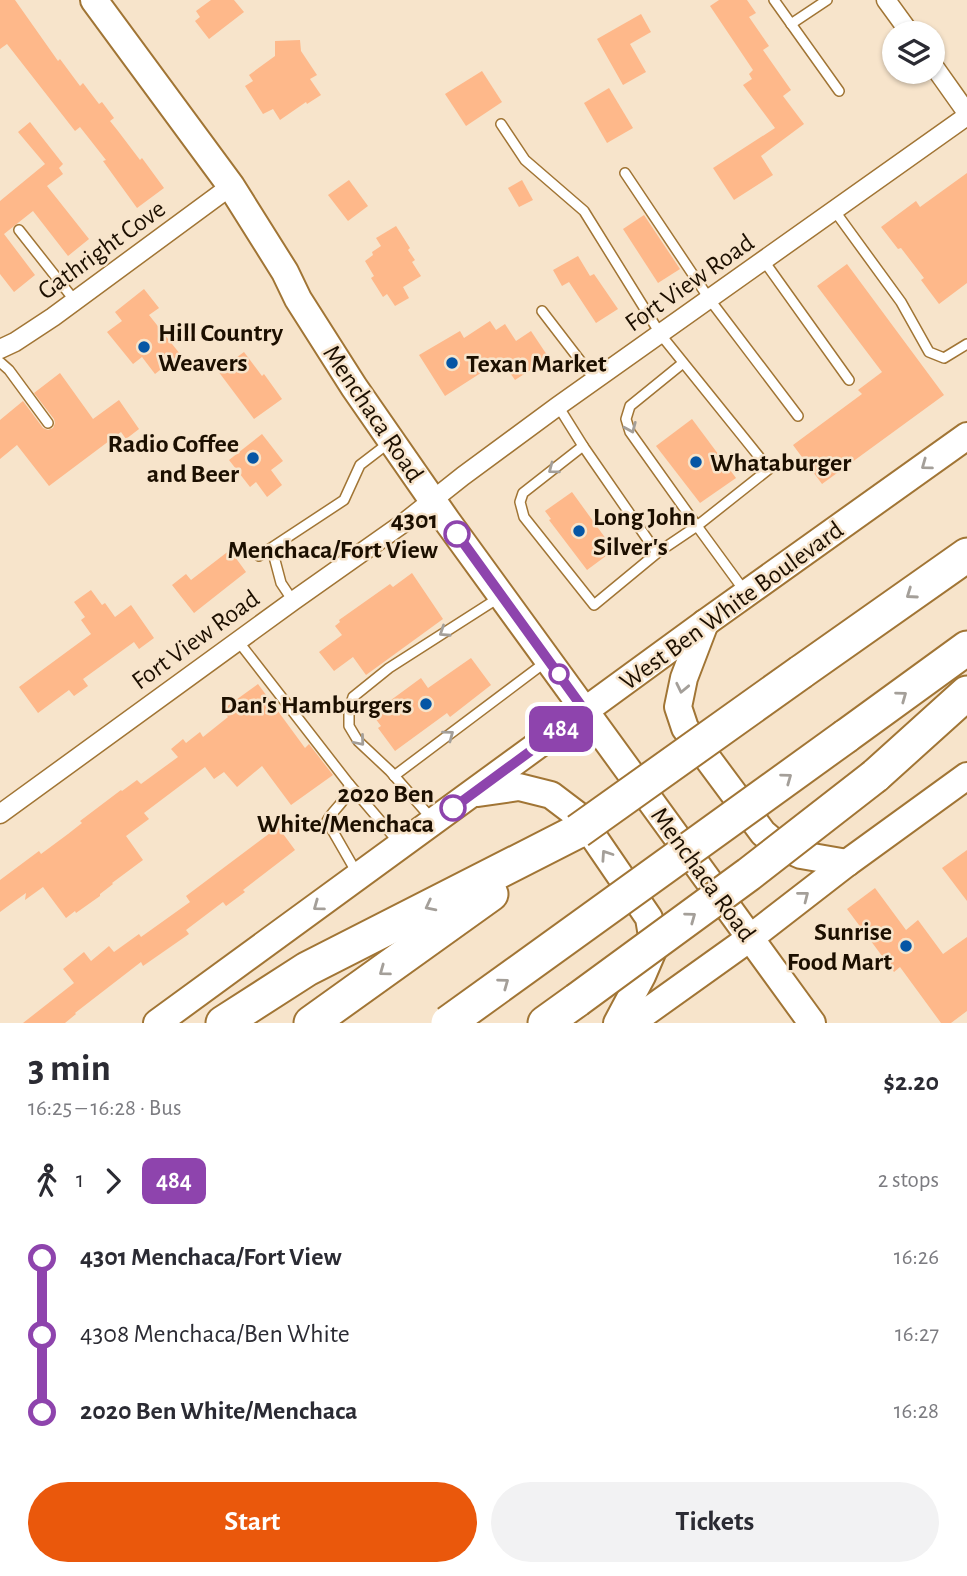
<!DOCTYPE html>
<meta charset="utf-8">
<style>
:root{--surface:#fff;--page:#f2f2f3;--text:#2b2b33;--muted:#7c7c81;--accent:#ea580c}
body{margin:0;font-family:"Alegreya Sans",sans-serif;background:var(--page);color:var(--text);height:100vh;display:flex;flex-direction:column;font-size:26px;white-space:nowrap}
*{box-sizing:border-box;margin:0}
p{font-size:23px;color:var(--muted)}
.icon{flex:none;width:38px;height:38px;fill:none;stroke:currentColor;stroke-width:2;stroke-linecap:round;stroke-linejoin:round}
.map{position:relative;height:1023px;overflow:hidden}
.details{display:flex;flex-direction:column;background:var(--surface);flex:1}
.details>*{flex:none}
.badge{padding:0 14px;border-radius:10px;font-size:24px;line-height:46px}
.tools{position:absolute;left:882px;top:21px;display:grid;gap:14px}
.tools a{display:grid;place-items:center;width:63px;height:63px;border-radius:50%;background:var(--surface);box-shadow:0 2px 5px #0004;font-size:35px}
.map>.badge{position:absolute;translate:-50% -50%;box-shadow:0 0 0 4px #fff}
.legs{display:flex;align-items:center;gap:10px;height:77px;padding:0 28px;font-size:23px}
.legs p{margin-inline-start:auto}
.headline{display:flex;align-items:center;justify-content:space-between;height:119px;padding:0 28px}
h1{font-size:38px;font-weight:600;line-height:52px}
.button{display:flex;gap:14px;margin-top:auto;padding:14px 28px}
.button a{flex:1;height:80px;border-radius:42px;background:var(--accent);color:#fff;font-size:28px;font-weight:600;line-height:80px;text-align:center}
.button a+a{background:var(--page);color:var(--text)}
ul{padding:0 28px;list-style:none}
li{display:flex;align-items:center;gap:24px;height:77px;font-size:26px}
li i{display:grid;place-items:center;width:10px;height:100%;margin:0 9px;background:currentColor}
li i::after{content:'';width:18px;height:18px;margin:-9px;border:5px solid;border-radius:50%;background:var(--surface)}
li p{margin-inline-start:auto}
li:first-child i{background:linear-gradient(#0000 50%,currentColor 0)}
li:last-child i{background:linear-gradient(currentColor 50%,#0000 0)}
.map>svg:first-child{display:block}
.building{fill:#feb88a}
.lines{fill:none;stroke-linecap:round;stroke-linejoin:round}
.service-casing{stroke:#a17535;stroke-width:12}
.minor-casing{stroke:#a17535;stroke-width:21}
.secondary-casing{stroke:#a17535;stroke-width:30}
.motorway-casing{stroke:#a17535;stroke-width:37}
.service{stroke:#fff;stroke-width:9}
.minor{stroke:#fff;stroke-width:18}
.secondary{stroke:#fff;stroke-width:26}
.motorway{stroke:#fff;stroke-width:33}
.motorway-bridge-casing{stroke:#a17535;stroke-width:37;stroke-linecap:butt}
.motorway-bridge{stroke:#fff;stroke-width:33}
.oneway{stroke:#a49f99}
.line-1-casing{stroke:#fff;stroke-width:16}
.line-1{stroke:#8e44ad;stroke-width:10}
.poi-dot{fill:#0656a5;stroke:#f7e4cb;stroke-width:2.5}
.stop-1-dot{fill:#fff;stroke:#8e44ad;stroke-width:3.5}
.labels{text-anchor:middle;stroke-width:5;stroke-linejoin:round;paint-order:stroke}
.street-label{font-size:26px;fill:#1c0f00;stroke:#f7e4cb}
.poi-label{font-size:26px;font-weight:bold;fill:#1c0f00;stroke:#f7e4cb;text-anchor:start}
.stop-label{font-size:26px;font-weight:bold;fill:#1c0f00;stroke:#f7e4cb;text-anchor:end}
</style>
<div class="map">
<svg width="967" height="1023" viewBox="0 0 967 1023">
<rect width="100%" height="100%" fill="#f7e4cb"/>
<g class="building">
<polygon points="0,0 15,0 58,61 60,59 80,86 83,83 99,104 102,102 114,118 110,121 118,131 140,160 142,158 164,188 137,208 103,161 106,160 80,127 75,131 7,44 0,49"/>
<polygon points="211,0 234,0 244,12 209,39 195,21 200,17 196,11"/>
<polygon points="719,0 747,0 756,13 749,17 769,46 763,50 791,90 783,96 804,124 761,156 773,175 734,200 713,168 775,128 743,85 752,79 749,74 753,70 710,6"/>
<polygon points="641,14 651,32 630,44 646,72 623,85 597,39"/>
<polygon points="300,40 301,51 317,75 310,79 321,95 307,104 306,102 280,120 273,109 263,114 245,86 253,81 249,75 275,56 275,41"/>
<polygon points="482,71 502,102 466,126 445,94"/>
<polygon points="609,88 633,128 607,143 584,103"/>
<polygon points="30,122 63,164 59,168 63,174 47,186 89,239 68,256 33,211 4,234 35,275 14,292 0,274 0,201 45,164 18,132"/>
<polygon points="967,173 967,283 939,304 921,280 924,278 901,248 898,249 881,227 916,201 920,207"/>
<polygon points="349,180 368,206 348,221 328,195"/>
<polygon points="522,180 533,200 519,207 508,188"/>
<polygon points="644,215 680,269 658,283 623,229"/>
<polygon points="396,226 410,248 408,250 415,260 412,262 421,276 403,287 409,298 395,306 387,294 383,297 371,278 374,276 365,261 373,255 372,252 381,246 376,238"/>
<polygon points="578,256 590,276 594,274 618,309 596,323 569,282 562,286 553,270"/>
<polygon points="847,264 944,395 822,484 793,445 862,394 858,390 882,372 817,286"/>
<polygon points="144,289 159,308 149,315 180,354 155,374 142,357 133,364 107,332 122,321 115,312"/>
<polygon points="490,321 496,330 505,324 516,341 531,331 549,358 515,380 501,360 445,396 419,355 460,331 464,338"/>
<polygon points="244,352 262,376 264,374 282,399 254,419 218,371"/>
<polygon points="60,373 93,419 119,400 139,429 126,439 121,432 49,486 17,445 0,459 0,420 23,401 43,428 48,430 53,428 55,423 54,419 34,393"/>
<polygon points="692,419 736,478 700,503 656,446"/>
<polygon points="262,434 283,461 271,470 282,485 267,497 256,482 250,487 229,460"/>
<polygon points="572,492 614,550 587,570 549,520 551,519 545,511"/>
<polygon points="230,550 246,572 194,613 172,585 186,574 191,580"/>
<polygon points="412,573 443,619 366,675 353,657 334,671 319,652 342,635 335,626 340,622 339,620 390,584 393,587"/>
<polygon points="91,590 102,605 105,603 115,617 131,605 154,638 139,649 134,642 83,679 88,686 74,696 69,690 38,713 19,687 91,634 81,620 85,617 74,602"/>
<polygon points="471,658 491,685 450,717 447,713 395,751 378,728 381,726 372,714 421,678 428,688"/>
<polygon points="258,684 305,748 309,744 333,775 291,805 262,766 237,787 224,772 214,779 205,767 144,813 149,819 126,836 143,860 112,883 113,884 100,894 100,896 76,913 75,911 66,918 43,887 25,900 26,893 0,912 0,880 39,851 41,854 68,834 82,823 80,821 121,790 122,791 137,780 141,784 178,757 171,749 183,739 186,743 200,732 203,737 228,717 222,710"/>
<polygon points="278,827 295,850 243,890 245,892 226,906 223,902 186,930 189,934 143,966 141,962 75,1013 76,1014 65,1023 23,1023 74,983 63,969 84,952 91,961 109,946 114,952 139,934 141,937 190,902 186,896"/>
<polygon points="967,850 967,901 942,868"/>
<polygon points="875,888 906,930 918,920 943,954 967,937 967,1011 951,1023 941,1023 900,967 894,972 847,909"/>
</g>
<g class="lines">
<g class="service-casing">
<g id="service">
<polyline points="774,0 839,91"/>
<polyline points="791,24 827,0"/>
<polyline points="501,124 525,160 584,211 661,335 769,469 697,526 746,593"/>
<polyline points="625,173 710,300 798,416"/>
<polyline points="834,210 901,302 929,352 944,358 967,344"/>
<polyline points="19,230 75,301"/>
<polyline points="764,261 849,380"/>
<polyline points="542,311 595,380"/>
<polyline points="0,362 9,370 48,423"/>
<polyline points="558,406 583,446 657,553 697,526 630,432 626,419 630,406 683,363"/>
<polyline points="583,446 523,493 520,502 524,517 594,605 657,553"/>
<polyline points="272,549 281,583 293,601"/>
<polyline points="259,556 344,500 360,465 390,442"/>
<path d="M238 641 349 784C349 800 334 808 327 821L358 875"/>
<polyline points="394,776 547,661"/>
<polyline points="349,784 400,844"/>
<polyline points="432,819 390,771 358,741 349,726 349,710 353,697 389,668 500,597"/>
</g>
</g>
<g class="minor-casing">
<g id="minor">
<polyline points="886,0 910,33"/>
<polyline points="933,65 967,113"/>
<polyline points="0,349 15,342 53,317 231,186"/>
<polyline points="0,814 293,601 405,522 463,476 558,406 967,116"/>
</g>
</g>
<g class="secondary-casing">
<g id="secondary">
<polyline points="94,0 231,186 285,272 298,299 354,387 447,521 812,1023"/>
<polyline points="705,623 684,678 678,707 685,728 763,833 776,844 801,855 847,863"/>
<polyline points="478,793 519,787 551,795 580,817 649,918 654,948 642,976 617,1023"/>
<polyline points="157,1023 705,623 967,436"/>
<polyline points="631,1023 750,938 847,863 967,776"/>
</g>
</g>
<g class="motorway-casing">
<g id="motorway">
<polyline points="801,672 967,555"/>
<polyline points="846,736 967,648"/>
<polyline points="875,776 967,693"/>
<polyline points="223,1023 307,969 578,831"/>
<polyline points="311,1023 491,894"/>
<polyline points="545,1023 577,1000"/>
</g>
</g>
<use href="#service" class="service"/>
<use href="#minor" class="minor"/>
<use href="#secondary" class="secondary"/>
<use href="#motorway" class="motorway"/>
<g class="motorway-bridge-casing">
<g id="motorway-bridge">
<polyline points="578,831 801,672"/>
<polyline points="577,1000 749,874 875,776"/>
<polyline points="448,1023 846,736"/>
</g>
</g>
<use href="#motorway-bridge" class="motorway-bridge"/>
</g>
<defs><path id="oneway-chevron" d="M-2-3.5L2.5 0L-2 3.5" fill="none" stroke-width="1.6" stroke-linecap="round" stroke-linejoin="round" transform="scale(1.75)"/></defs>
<g class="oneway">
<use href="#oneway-chevron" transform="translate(631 428) rotate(67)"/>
<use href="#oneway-chevron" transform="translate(926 465) rotate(144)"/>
<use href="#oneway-chevron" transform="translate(553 469) rotate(143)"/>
<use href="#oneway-chevron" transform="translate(911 594) rotate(145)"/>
<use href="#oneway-chevron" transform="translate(444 632) rotate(147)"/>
<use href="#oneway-chevron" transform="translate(682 688) rotate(102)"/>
<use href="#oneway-chevron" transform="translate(902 696) rotate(-36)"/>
<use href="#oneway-chevron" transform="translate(449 735) rotate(-37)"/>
<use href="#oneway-chevron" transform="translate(360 741) rotate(50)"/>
<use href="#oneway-chevron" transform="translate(787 778) rotate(-36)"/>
<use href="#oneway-chevron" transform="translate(606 855) rotate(-124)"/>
<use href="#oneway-chevron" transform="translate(804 896) rotate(-38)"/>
<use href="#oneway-chevron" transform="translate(318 906) rotate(144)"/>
<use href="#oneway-chevron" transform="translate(430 906) rotate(153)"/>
<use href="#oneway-chevron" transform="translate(691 917) rotate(-36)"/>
<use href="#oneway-chevron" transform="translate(384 971) rotate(144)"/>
<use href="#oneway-chevron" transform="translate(504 983) rotate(-36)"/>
</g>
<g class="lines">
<g class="line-1-casing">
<polyline id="line-1" points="453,808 585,711 457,534"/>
</g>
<use href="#line-1" class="line-1"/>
</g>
<g class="poi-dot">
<circle cx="144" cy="347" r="7"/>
<circle cx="452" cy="363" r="7"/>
<circle cx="253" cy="458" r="7"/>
<circle cx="696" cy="462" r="7"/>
<circle cx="579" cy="531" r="7"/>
<circle cx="426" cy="704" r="7"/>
<circle cx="906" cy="946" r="7"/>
</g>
<g class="stop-1-dot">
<circle cx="457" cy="534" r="12"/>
<circle cx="559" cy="674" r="9"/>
<circle cx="453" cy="808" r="12"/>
</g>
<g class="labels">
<g class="street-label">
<text transform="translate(101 249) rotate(-36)" y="9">Gathright Cove</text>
<text transform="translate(689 282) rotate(-35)" y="9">Fort View Road</text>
<text transform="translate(374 413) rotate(56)" y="9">Menchaca Road</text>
<text transform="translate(731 605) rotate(-36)" y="9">West Ben White Boulevard</text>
<text transform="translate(195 639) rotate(-36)" y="9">Fort View Road</text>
<text transform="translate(704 874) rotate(54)" y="9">Menchaca Road</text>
</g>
<g class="poi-label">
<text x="158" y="341">Hill Country<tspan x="158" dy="30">Weavers</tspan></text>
<text x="466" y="372">Texan Market</text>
<text x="239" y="452" text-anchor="end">Radio Coffee<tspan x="239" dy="30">and Beer</tspan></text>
<text x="710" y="471">Whataburger</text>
<text x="593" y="525">Long John<tspan x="593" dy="30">Silver's</tspan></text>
<text x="412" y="713" text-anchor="end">Dan's Hamburgers</text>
<text x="892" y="940" text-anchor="end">Sunrise<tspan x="892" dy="30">Food Mart</tspan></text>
</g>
<g class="stop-label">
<text x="438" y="528">4301<tspan x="438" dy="30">Menchaca/Fort View</tspan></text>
<text x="434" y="802">2020 Ben<tspan x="434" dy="30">White/Menchaca</tspan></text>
</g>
</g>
</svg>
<div class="tools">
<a><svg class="icon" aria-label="layers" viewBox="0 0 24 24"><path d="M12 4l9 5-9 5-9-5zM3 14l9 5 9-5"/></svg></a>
</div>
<b class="badge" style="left:561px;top:729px;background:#8e44ad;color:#fff">484</b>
</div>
<section class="details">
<div class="headline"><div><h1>3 min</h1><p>16:25 – 16:28 · Bus</p></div><b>$2.20</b></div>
<div class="legs"><svg class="icon" aria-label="walk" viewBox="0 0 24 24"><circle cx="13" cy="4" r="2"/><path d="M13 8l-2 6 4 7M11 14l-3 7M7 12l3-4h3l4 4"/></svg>1<svg class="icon" aria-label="forward" viewBox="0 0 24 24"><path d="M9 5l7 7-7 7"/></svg><b class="badge" style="background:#8e44ad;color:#fff">484</b><p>2 stops</p></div>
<ul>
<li><i style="color:#8e44ad"></i><b>4301 Menchaca/Fort View</b><p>16:26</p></li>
<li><i style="color:#8e44ad"></i><span>4308 Menchaca/Ben White</span><p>16:27</p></li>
<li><i style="color:#8e44ad"></i><b>2020 Ben White/Menchaca</b><p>16:28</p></li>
</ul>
<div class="button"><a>Start</a><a>Tickets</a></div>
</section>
